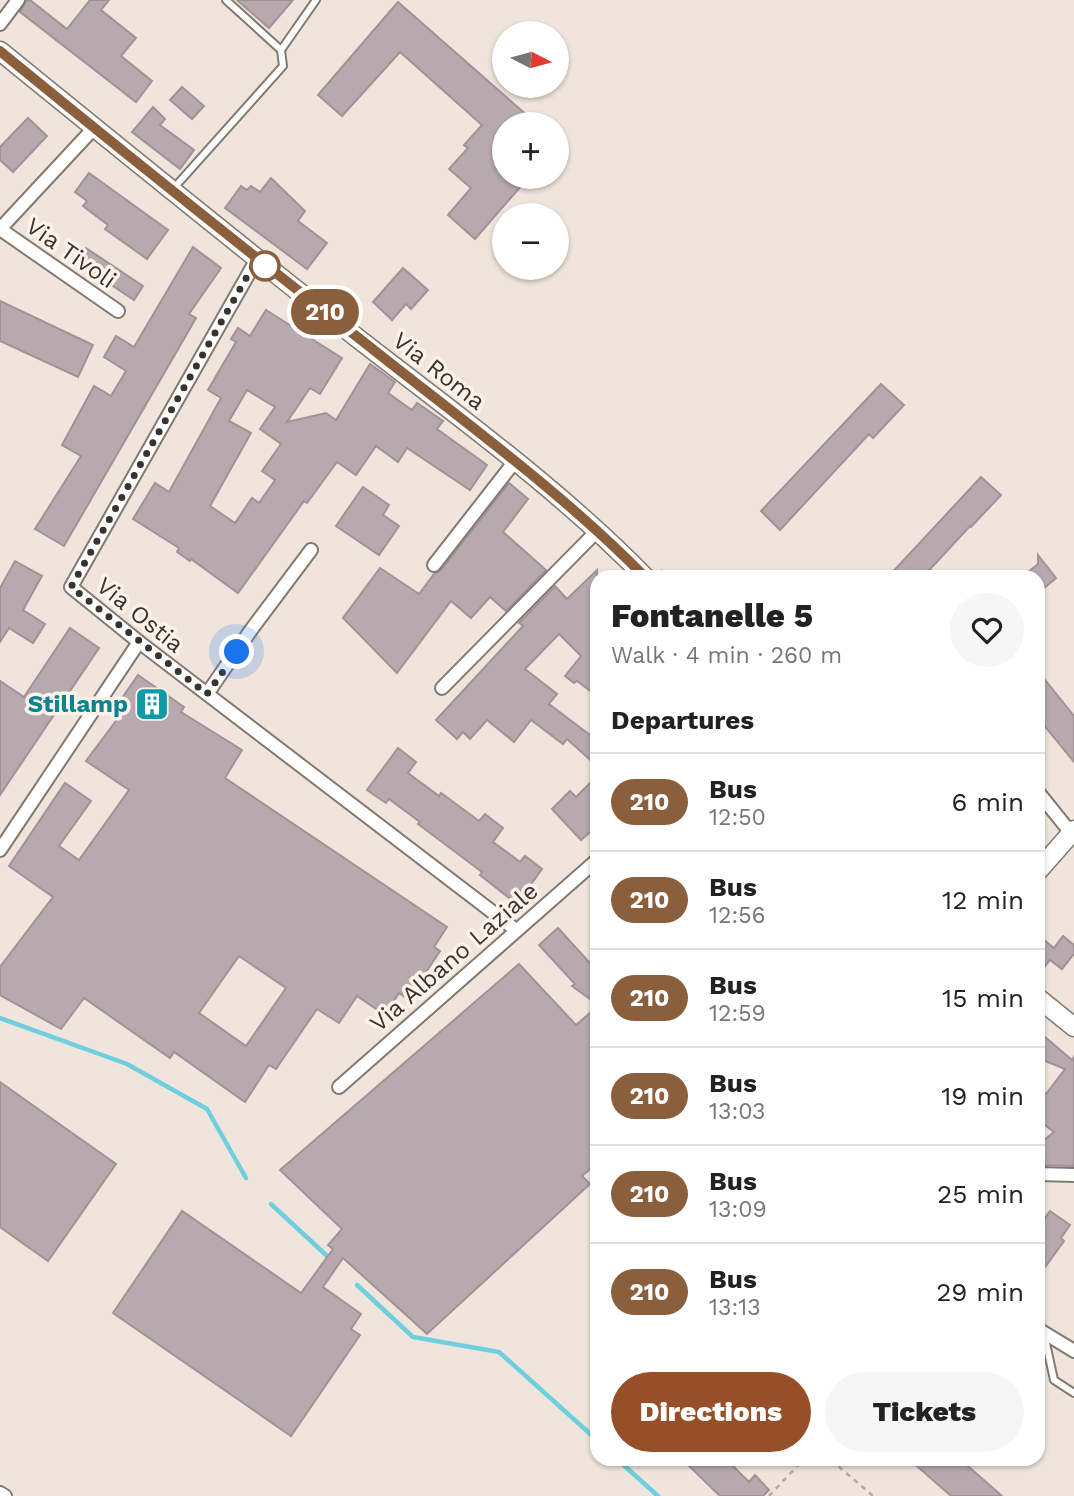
<!DOCTYPE html>
<meta charset="utf-8">
<style>
:root{--surface:#fff;--page:#f6f6f6;--text:#222;--muted:#767676;--line:#e0e0e0;--accent:#964f28}
body{margin:0;font-family:"Work Sans",sans-serif;background:var(--page);color:var(--text);height:100vh;display:flex;flex-direction:column;font-size:26px;white-space:nowrap}
*{box-sizing:border-box;margin:0}
p{font-size:23px;color:var(--muted)}
.icon{flex:none;width:38px;height:38px;fill:none;stroke:currentColor;stroke-width:2;stroke-linecap:round;stroke-linejoin:round}
.map{position:relative;flex:1;overflow:hidden}
.drawer{position:absolute;left:590px;top:570px;width:455px;height:896px;display:flex;flex-direction:column;background:var(--surface);border-radius:21px;box-shadow:0 2px 5px #0004}
.drawer>*{flex:none}
.badge{padding:0 14px;border-radius:23px;font-size:24px;line-height:46px}
.needle{width:46px;rotate:96deg}
.controls{position:absolute;left:492px;top:21px;display:grid;gap:14px}
.controls a{display:grid;place-items:center;width:77px;height:77px;border-radius:50%;background:var(--surface);box-shadow:0 2px 5px #0004;font-size:35px}
.you{position:absolute;width:35px;height:35px;margin:-18px;border:5px solid #fff;border-radius:50%;background:#1a73e8;box-shadow:0 0 0 10px #1a73e833}
.map>.badge{position:absolute;translate:-50% -50%;box-shadow:0 0 0 4px #fff}
h2{padding:0 21px;font-size:26px;line-height:63px}
.round{display:grid;place-items:center;flex:none;width:74px;height:74px;border-radius:37px;background:var(--page)}
.head{display:flex;align-items:center;justify-content:space-between;height:119px;padding:0 21px}
h1{font-size:33px;font-weight:800;line-height:52px}
.button{display:flex;gap:14px;margin-top:auto;padding:14px 21px}
.button a{flex:1;height:80px;border-radius:42px;background:var(--accent);color:#fff;font-size:28px;font-weight:800;line-height:80px;text-align:center}
.button a+a{background:var(--page);color:var(--text)}
ul{padding:0;list-style:none}
li{display:flex;align-items:center;gap:21px;height:98px;padding:0 21px;border-top:2px solid var(--line)}
li div{flex:1}
li b{display:block;font-size:26px}
li em{font-style:normal}
li .badge{min-width:77px;font-weight:700;text-align:center}
.map>svg:first-child{display:block}
.lines{fill:none;stroke-linecap:round;stroke-linejoin:round}
.stream{stroke:#70cfdf;stroke-width:4.5}
.building{fill:#b7aaae;stroke:#a09397;stroke-width:2;fill-rule:evenodd}
.service-casing{stroke:#827971;stroke-width:10}
.minor-casing{stroke:#827971;stroke-width:16}
.secondary-casing{stroke:#827971;stroke-width:21}
.path{stroke:#b3aba4;stroke-width:2.5;stroke-dasharray:5 5;stroke-linecap:butt}
.service{stroke:#fff;stroke-width:6}
.minor{stroke:#fff;stroke-width:12}
.secondary{stroke:#fff;stroke-width:18}
.line-casing{stroke:#fff;stroke-width:16}
.line{stroke:#8b5e3c;stroke-width:10}
.walk{stroke:#37332f;stroke-width:7;stroke-dasharray:0 12.6}
.stop-dot{fill:#fff;stroke:#8b5e3c;stroke-width:3.5}
.labels{text-anchor:middle;stroke-width:7;stroke-linejoin:round;paint-order:stroke}
.street-label{font-size:24px;fill:#37332f;stroke:#fcf2e9}
.culture-label{font-size:24px;font-weight:bold;fill:#0d838f;stroke:#fcf2e9;text-anchor:end}
</style>
<div class="map">
<svg width="1074" height="1496" viewBox="0 0 1074 1496">
<rect width="100%" height="100%" fill="#efe5dc"/>
<g class="lines">
<g class="stream">
<polyline points="0,1018 127,1064 207,1109 246,1178"/>
<polyline points="271,1204 326,1255"/>
<polyline points="357,1285 413,1337 499,1352 597,1440"/>
<polyline points="618,1460 658,1496"/>
</g>
</g>
<g class="building">
<polygon points="27,0 30,0 67,29 90,0 109,0 101,10 136,38 121,56 152,81 136,102 20,12"/>
<polygon points="237,0 293,0 269,28"/>
<polygon points="398,2 537,124 504,124 504,177 529,177 475,239 448,215 471,188 449,169 468,148 464,145 482,125 400,52 342,116 318,95"/>
<polygon points="182,87 204,106 192,119 170,100"/>
<polygon points="153,107 165,119 160,125 194,150 180,169 132,132"/>
<polygon points="28,118 47,136 13,172 0,160 0,147"/>
<polygon points="89,173 168,230 147,259 105,229 108,225 83,206 87,201 75,192"/>
<polygon points="271,178 305,211 298,221 327,243 307,269 225,208 241,186 247,190 251,186 260,192"/>
<polygon points="193,247 221,268 189,314 196,318 64,546 35,529 81,456 62,445 94,386 111,396 126,371 104,357 116,336 134,347"/>
<polygon points="86,248 143,286 134,300 77,262"/>
<polygon points="403,268 428,290 411,309 406,304 392,320 373,302"/>
<polygon points="0,301 93,345 78,377 0,341"/>
<path d="M266 310 342 358 320 394 310 388 287 422 326 413 336 420 370 364 395 382 388 393 412 410 417 403 443 421 437 429 487 465 470 490 407 448 398 462 376 446 356 475 337 462 307 503 304 501 238 593 191 559 190 561 177 552 179 548 133 519 155 483 169 492 221 398 208 390 236 342 231 339 238 328 250 336ZM247 390 275 407 260 429 281 444 262 471 275 480 259 503 252 498 235 523 210 506 251 433 229 421Z"/>
<polygon points="881,384 904,405 873,438 869,434 780,530 761,511"/>
<polygon points="981,477 1001,495 971,527 970,526 922,578 887,578"/>
<polygon points="509,483 528,499 503,532 546,570 506,611 490,597 471,618 451,601 397,673 343,618 380,568 419,594 434,574 441,570"/>
<polygon points="363,487 389,505 383,515 399,526 379,555 336,526"/>
<polygon points="1038,555 1056,578 1038,593 1038,578 1021,578 1038,564"/>
<polygon points="15,561 42,576 23,610 45,624 33,643 9,628 0,642 0,588"/>
<polygon points="597,570 597,696 577,681 574,683 565,676 581,656 559,634 525,669 557,694 549,704 590,735 597,727 597,766 567,739 563,744 531,720 514,742 487,720 470,739 463,732 457,739 436,720 523,626 519,623 555,586 567,599"/>
<polygon points="70,628 99,648 0,795 0,681 24,697"/>
<polygon points="1038,671 1074,716 1074,762 1038,718"/>
<path d="M138 675 184 707 181 712 242 750 225 778 447 927 434 947 440 951 408 999 399 993 385 1015 357 996 339 1023 317 1009 276 1069 269 1065 245 1102 174 1052 170 1058 84 998 61 1029 0 995V967L53 897 9 866 65 783 91 801 59 846 79 860 129 790 86 761 127 706 120 701ZM239 956 286 988 246 1046 199 1013Z"/>
<polygon points="398,748 416,762 408,773 439,796 441,793 479,821 485,814 503,828 493,842 520,862 525,856 542,869 524,894 520,891 513,901 480,875 482,872 418,824 420,822 389,799 386,803 367,790"/>
<polygon points="597,776 597,826 581,840 552,809 570,791 576,797"/>
<polygon points="558,928 597,971 597,1004 572,986 575,984 539,945"/>
<polygon points="1038,935 1054,948 1063,936 1074,945 1074,954 1062,969 1050,960 1038,975"/>
<polygon points="519,964 576,1025 597,1007 597,1163 582,1176 590,1184 427,1334 343,1258 323,1287 361,1314 351,1329 360,1335 291,1436 113,1313 182,1211 301,1293 333,1249 328,1245 342,1229 280,1170"/>
<polygon points="1038,1031 1072,1060 1074,1057 1074,1166 1038,1165 1040,1156 1038,1145 1054,1132 1038,1120 1038,1087 1046,1094 1065,1069 1038,1058"/>
<polygon points="0,1082 116,1164 48,1261 0,1227"/>
<polygon points="1050,1211 1070,1225 1061,1238 1064,1241 1038,1277 1038,1228"/>
<polygon points="683,1460 727,1460 749,1482 755,1475 769,1490 763,1496 720,1496"/>
<polygon points="910,1460 961,1460 1002,1496 951,1496"/>
</g>
<g class="lines">
<g class="service-casing">
<g id="service">
<polyline points="281,50 316,0"/>
<polyline points="173,189 283,66 281,50 226,0"/>
<polyline points="1044,1334 1054,1380 1074,1393"/>
</g>
</g>
<g class="minor-casing">
<g id="minor">
<polyline points="0,24 18,0"/>
<polyline points="0,229 118,311"/>
<polyline points="0,229 94,128"/>
<polyline points="257,259 71,587 139,642 516,930"/>
<polyline points="434,565 515,461"/>
<polyline points="442,688 597,531"/>
<polyline points="207,694 251,630 311,550"/>
<polyline points="1038,792 1071,833"/>
<polyline points="0,850 139,642"/>
<polyline points="339,1087 597,860"/>
<polyline points="1038,1174 1074,1175"/>
<polyline points="1038,1329 1074,1351"/>
<polyline points="0,1493 5,1496"/>
</g>
</g>
<g class="secondary-casing">
<g id="secondary">
<path d="M0 51C118 147 236 243 356 337 455 414 558 488 646 578"/>
<polyline points="1038,871 1074,830"/>
<polyline points="1038,998 1074,1027"/>
</g>
</g>
<g class="path">
<polyline points="661,570 669,578"/>
<polyline points="831,1460 873,1496"/>
<polyline points="769,1496 803,1460"/>
</g>
<use href="#service" class="service"/>
<use href="#minor" class="minor"/>
<use href="#secondary" class="secondary"/>
</g>
<g class="lines">
<g class="line-casing">
<path id="line" d="M0 51C121 150 242 247 365 343 460 419 560 490 646 578"/>
</g>
<use href="#line" class="line"/>
<polyline class="walk" points="237,652 207,694 71,587 257,259 265,266"/>
</g>
<defs>
<g id="building-square" transform="scale(1.75)"><rect x="-9" y="-9" width="18" height="18" rx="4" fill="#0f9aa8" stroke="#fcf2e9"/><path d="M-4-6H4V6H1V3H-1V6H-4ZM-2.5-4.3h1.7v1.8h-1.7ZM.8-4.3h1.7v1.8H.8ZM-2.5-1h1.7V.8h-1.7ZM.8-1h1.7V.8H.8Z" fill="#fff"/></g>
</defs>
<g fill-rule="evenodd">
<use href="#building-square" x="152" y="704"/>
</g>
<circle class="stop-dot" cx="265" cy="266" r="14"/>
<g class="labels">
<g class="street-label">
<text transform="translate(71 253) rotate(35)" y="8">Via Tivoli</text>
<text transform="translate(439 371) rotate(38)" y="8">Via Roma</text>
<text transform="translate(140 615) rotate(39)" y="8">Via Ostia</text>
<text transform="translate(454 957) rotate(-41)" y="8">Via Albano Laziale</text>
</g>
<g class="culture-label">
<text x="128" y="712">Stillamp</text>
</g>
</g>
</svg>
<div class="controls">
<a><svg class="needle" viewBox="-14 -14 28 28"><path d="M0-13l5 13h-10z" fill="#e53935"/><path d="M0 13l5-13h-10z" fill="#767676"/></svg></a>
<a>+</a>
<a>−</a>
</div>
<div class="you" style="left:237px;top:652px"></div>
<b class="badge" style="left:325px;top:312px;background:#8b5e3c;color:#fff">210</b>
<section class="drawer">
<div class="head"><div><h1>Fontanelle 5</h1><p>Walk · 4 min · 260 m</p></div><a class="round"><svg class="icon" aria-label="heart" viewBox="0 0 24 24"><path d="M12 20l-8-8c-3-5 5-10 8-4 3-6 11-1 8 4z"/></svg></a></div>
<h2>Departures</h2>
<ul>
<li><span class="badge" style="background:#8b5e3c;color:#fff">210</span><div><b>Bus</b><p>12:50</p></div><em>6 min</em></li>
<li><span class="badge" style="background:#8b5e3c;color:#fff">210</span><div><b>Bus</b><p>12:56</p></div><em>12 min</em></li>
<li><span class="badge" style="background:#8b5e3c;color:#fff">210</span><div><b>Bus</b><p>12:59</p></div><em>15 min</em></li>
<li><span class="badge" style="background:#8b5e3c;color:#fff">210</span><div><b>Bus</b><p>13:03</p></div><em>19 min</em></li>
<li><span class="badge" style="background:#8b5e3c;color:#fff">210</span><div><b>Bus</b><p>13:09</p></div><em>25 min</em></li>
<li><span class="badge" style="background:#8b5e3c;color:#fff">210</span><div><b>Bus</b><p>13:13</p></div><em>29 min</em></li>
</ul>
<div class="button"><a>Directions</a><a>Tickets</a></div>
</section>
</div>
